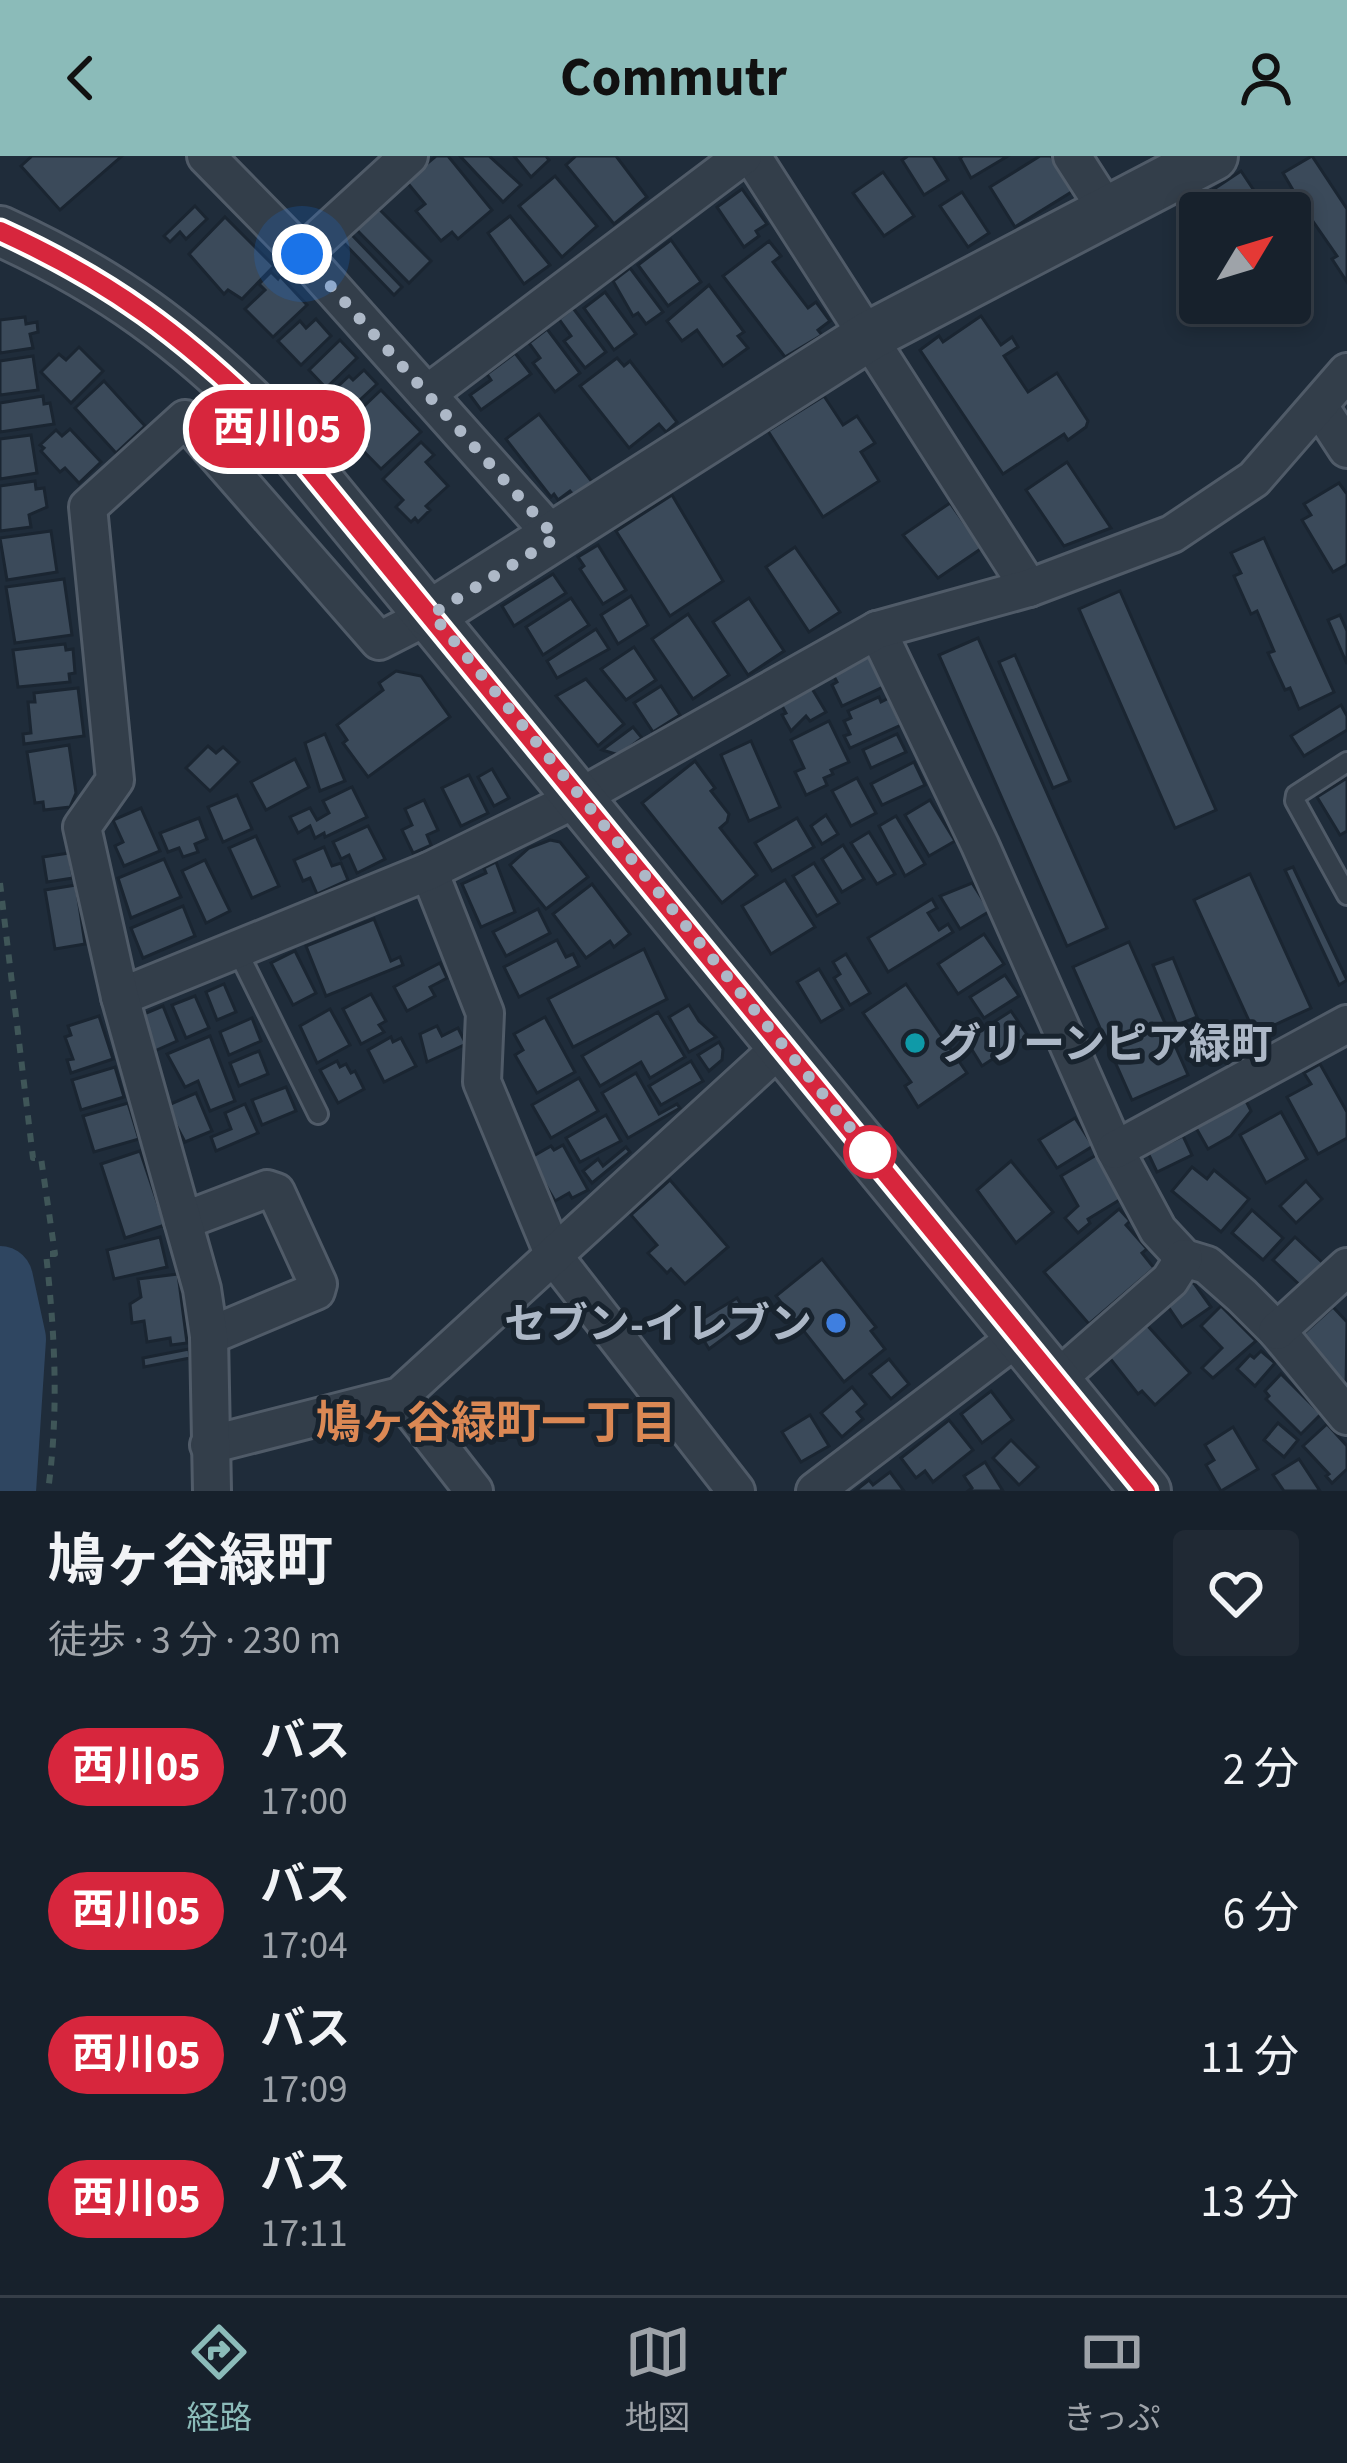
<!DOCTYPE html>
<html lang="ja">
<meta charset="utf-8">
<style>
:root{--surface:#17212c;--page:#202934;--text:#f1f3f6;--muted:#9ea3a9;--line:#363e48;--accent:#8bbbb9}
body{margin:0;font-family:"Source Sans 3","Noto Sans JP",sans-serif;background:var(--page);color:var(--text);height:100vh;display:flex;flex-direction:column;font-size:45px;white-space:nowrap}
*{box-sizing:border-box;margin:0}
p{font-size:39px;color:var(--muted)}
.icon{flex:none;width:66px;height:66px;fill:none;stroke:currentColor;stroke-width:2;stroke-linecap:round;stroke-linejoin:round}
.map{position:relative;height:1335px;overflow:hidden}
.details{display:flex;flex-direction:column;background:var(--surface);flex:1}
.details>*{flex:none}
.badge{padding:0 24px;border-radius:39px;font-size:42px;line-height:78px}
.needle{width:78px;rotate:52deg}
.buttons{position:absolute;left:1179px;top:36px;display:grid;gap:24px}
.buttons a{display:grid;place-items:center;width:132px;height:132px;border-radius:12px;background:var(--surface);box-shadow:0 6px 18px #0003,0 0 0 3px var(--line);font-size:60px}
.you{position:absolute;width:60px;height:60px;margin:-30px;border:9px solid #fff;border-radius:50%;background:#1a73e8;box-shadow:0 0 0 18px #1a73e833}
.map>.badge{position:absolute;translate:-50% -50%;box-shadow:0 0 0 6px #fff}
.round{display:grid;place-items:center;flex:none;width:126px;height:126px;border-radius:12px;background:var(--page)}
.overview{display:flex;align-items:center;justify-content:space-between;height:204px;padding:0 48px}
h1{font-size:57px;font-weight:700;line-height:90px}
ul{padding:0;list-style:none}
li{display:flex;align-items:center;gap:36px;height:144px;padding:0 48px}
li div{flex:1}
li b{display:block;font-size:45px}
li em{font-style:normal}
li .badge{min-width:132px;font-weight:700;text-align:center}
header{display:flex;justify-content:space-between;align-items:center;height:156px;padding:0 48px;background:var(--accent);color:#111;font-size:54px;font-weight:700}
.dock{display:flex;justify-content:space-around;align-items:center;height:168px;border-top:3px solid var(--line);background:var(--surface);font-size:33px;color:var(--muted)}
.dock a{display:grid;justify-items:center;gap:6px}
.dock .on{color:var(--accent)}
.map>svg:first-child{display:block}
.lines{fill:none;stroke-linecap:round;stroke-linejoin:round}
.river{stroke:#2f4661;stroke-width:66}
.building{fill:#3b4a5a;stroke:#1a2531;stroke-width:3}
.service-casing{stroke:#505b68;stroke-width:24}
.minor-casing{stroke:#505b68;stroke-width:42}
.tertiary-casing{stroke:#505b68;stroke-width:54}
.path{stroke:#3f5658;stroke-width:6;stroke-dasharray:9 9;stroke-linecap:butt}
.service{stroke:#333e4a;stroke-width:18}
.minor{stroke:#333e4a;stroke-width:36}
.tertiary{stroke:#333e4a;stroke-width:48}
.line-casing{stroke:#fff;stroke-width:27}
.line{stroke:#d7263d;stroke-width:18}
.walk{stroke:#adb8c7;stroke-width:12;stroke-dasharray:0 21.6}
.culture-dot{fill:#0f9aa8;stroke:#18232e;stroke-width:4.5}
.stop-dot{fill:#fff;stroke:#d7263d;stroke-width:6}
.shop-dot{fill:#3f7fe0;stroke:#18232e;stroke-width:4.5}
.labels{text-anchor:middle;stroke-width:10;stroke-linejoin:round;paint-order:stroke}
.poi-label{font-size:42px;font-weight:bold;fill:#adb8c7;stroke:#18232e;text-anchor:start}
.neighbourhood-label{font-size:45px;font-weight:bold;fill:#db8854;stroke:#18232e}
</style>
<header><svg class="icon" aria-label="back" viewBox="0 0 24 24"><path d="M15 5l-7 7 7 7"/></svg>Commutr<svg class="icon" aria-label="person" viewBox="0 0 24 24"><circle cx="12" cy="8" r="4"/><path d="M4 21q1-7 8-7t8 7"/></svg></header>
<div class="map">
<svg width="1347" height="1335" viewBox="0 0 1347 1335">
<rect width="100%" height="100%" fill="#1f2c3a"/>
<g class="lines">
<polyline class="river" points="0,1123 13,1183 3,1335"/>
</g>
<g class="building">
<polygon points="32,0 122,0 60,54 21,10"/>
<polygon points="436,0 448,0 492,54 458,83 452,76 441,85 416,55 425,48 406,25"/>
<polygon points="460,0 489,0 521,29 503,46"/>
<polygon points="514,0 546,0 549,4 531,21"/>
<polygon points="576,0 616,0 647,41 614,68 566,9"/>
<polygon points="908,0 933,0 948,24 924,39 902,4"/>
<polygon points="963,0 1008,0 971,22 960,2"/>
<polygon points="1040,0 1051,0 1073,35 1015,71 990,31"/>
<polygon points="1312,0 1347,53 1347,126 1332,103 1337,100 1312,64 1307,67 1287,38 1293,34 1283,17"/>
<polygon points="1241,15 1269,57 1229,57 1214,33"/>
<polygon points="883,16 914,60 884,80 853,37"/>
<polygon points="555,20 597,70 562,101 519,50"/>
<polygon points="742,33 767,68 756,75 759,80 744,91 717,51"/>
<polygon points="962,36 989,77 968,91 940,50"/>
<polygon points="195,50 207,63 186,83 180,76 170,86 164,80"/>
<polygon points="376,50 431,105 409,127 355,72"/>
<polygon points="510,60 550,109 524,128 488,77"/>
<polygon points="225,61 274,110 242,143 228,134 224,138 189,98"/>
<polygon points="350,77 402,131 394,139 342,85"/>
<polygon points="671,84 701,126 668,150 638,109"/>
<polygon points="769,85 781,100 773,106 808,152 816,146 830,165 818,174 822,179 785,201 723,120"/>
<polygon points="1294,93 1311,119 1290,134 1290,95"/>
<polygon points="630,112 663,156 646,168 638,157 633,160 613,125"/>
<polygon points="271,116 278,123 280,120 307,149 273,181 245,153 265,134 259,128"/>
<polygon points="709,129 744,176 738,180 748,192 723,210 697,174 682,185 667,165"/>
<polygon points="605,136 636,178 614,194 584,152"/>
<polygon points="573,152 606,196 585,212 564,185 571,180 559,163"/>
<polygon points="981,160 1001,189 1012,181 1018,191 1004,200 1028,236 1057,217 1088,265 1086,271 1068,284 1064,278 1003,318 920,194 939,180 943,186"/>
<polygon points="25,161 26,168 37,166 38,176 30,178 33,192 0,197 0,164"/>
<polygon points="316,163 331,180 301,209 278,185 300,165 306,172"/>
<polygon points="547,173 580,217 555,236 533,207 540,202 529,187"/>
<polygon points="340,184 357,202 326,232 309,214"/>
<polygon points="79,191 103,215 71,247 41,216 59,198 66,204"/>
<polygon points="515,197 531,218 481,254 470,239 491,224 487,218"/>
<polygon points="33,200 38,234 0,239 0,205"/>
<polygon points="617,202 624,210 630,205 677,266 666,276 659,268 629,292 580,230"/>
<polygon points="364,214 377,228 332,270 315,252 349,220 353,224"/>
<polygon points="104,225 145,270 116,297 75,252"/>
<polygon points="381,234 421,276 381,313 341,272"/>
<polygon points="43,240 44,248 50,247 54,268 0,276 0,247"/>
<polygon points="824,240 843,269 857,260 875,287 861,296 879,325 823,361 768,275"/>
<polygon points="539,258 593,327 575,341 570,335 558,344 554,338 551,341 506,283"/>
<polygon points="70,273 101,306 79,327 65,312 60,316 41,295 44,292 40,289 56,274 62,280"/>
<polygon points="31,279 37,317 0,323 0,283"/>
<polygon points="421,286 434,299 426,306 448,330 426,350 430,354 418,366 415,362 411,366 396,351 403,344 383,323"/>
<polygon points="1067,306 1111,372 1064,390 1026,334"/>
<polygon points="35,325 36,333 44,332 47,351 29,359 31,371 0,375 0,330"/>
<polygon points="1339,327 1347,338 1347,408 1333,416 1302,364 1311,359 1304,348"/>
<polygon points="672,339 723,425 670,460 616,375"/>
<polygon points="950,347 982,392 938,422 903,379"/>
<polygon points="51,375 57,416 7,424 0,382"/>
<polygon points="1264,382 1334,536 1299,553 1290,532 1285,534 1268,497 1274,495 1257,455 1251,458 1234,420 1241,417 1231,397"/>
<polygon points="598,389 626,434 603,448 580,413 584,410 578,401"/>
<polygon points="795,391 840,456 809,476 766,411"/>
<polygon points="553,418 566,437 514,470 502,450"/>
<polygon points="64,423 72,479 15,487 6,431"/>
<polygon points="1120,435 1216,654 1175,672 1079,453"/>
<polygon points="631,440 648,469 618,488 601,459"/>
<polygon points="571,442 589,469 543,499 526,471"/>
<polygon points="749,442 784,495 748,519 713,466"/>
<polygon points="688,458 729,519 693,543 652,483"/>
<polygon points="1340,459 1347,475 1347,508 1328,464"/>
<polygon points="596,473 609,493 557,522 547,505"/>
<polygon points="978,482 1107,772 1067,790 939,499"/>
<polygon points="65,488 66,494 73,493 75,517 69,518 70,526 18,531 13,494"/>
<polygon points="634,491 656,524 626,544 601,513"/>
<polygon points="1015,499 1070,625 1053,632 999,506"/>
<polygon points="862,500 863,503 870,500 885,530 842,550 832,529 837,526 831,515"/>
<polygon points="396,515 421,520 450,561 368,621 343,587 347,584 337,569 383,534 379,527"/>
<polygon points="586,523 624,568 598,590 556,540"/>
<polygon points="661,530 680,559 653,576 634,547"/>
<polygon points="811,531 826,556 810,565 806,560 791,575 782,559 786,557 781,548"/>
<polygon points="78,532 84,580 24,588 23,578 31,577 28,546 35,546 34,537"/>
<polygon points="879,541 881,546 889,542 901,569 850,592 844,580 850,578 844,565 851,562 848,555"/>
<polygon points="1341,549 1347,560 1347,574 1304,600 1291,580"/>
<polygon points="829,565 849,606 831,614 833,618 824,622 827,629 806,639 795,616 804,612 791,584"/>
<polygon points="633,571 642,582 619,599 602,594"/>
<polygon points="325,578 345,625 320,635 305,587"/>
<polygon points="897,578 906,596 871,612 863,594"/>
<polygon points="751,585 780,651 749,665 721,599"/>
<polygon points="69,589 76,637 70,651 44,654 43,646 35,647 27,596"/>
<polygon points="208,590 216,597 223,591 239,606 210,635 186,612"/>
<polygon points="295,603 309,631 266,654 251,626"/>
<polygon points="695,605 715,632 711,635 729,658 727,666 720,672 757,719 722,747 642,647"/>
<polygon points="914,606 925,629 882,649 871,628"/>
<polygon points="492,613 509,642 494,650 478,621"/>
<polygon points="469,619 488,657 461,670 442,632"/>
<polygon points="857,622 876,657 851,670 832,635"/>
<polygon points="1347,622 1347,675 1340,679 1317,641"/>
<polygon points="352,631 367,661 325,681 324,677 315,682 310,670 298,677 290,661 310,652 317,664 329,657 323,645"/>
<polygon points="237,639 252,673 223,686 208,651"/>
<polygon points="424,644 438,674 427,679 431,689 413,697 402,674 412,669 405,653"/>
<polygon points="930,644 955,685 929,700 905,659"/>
<polygon points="141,652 160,695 124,710 115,690 123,686 113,664"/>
<polygon points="826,659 838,678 822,688 811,670"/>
<polygon points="896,660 925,708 905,720 879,670"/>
<polygon points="199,662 207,683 195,688 198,696 183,701 179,692 168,696 160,677"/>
<polygon points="797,662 814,691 772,715 755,687"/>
<polygon points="368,670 385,703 357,717 349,699 341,703 333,686"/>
<polygon points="869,676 895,718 877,728 851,687"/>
<polygon points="256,680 279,730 252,742 229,692"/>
<polygon points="550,684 560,686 588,721 546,753 510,709 529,692"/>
<polygon points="843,689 864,723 842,736 822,703"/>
<polygon points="324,691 332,710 341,707 348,724 317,738 310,722 303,725 294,704"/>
<polygon points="69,697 73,722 47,726 43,701"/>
<polygon points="164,703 181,741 131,762 118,722"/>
<polygon points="205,704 230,755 206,767 182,715"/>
<polygon points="496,706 515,756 481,771 462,728 486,717 484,712"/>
<polygon points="814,707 839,747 817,760 793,720"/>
<polygon points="1293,711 1347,824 1339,829 1285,714"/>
<polygon points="1250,718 1311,852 1255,878 1194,744"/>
<polygon points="785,724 815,771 771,798 742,750"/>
<polygon points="972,727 990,755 960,773 940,740"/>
<polygon points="592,728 630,778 614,791 610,785 586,802 553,758"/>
<polygon points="76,729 85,788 55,793 45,734"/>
<polygon points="932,743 937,752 928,757 939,774 948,768 953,776 888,816 868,782"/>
<polygon points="183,750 195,780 143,802 131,772"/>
<polygon points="538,753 550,777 506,800 493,776"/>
<polygon points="374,763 391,805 400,801 403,809 326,840 306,790"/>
<polygon points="984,778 1004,808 958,838 938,808"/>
<polygon points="557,784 566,801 573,798 579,810 519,841 504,811"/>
<polygon points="1129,786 1188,919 1132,944 1073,811"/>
<polygon points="644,793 667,843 573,891 548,843"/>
<polygon points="295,795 316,837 293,849 271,807"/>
<polygon points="846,798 870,837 850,849 834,822 840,818 833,806"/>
<polygon points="1173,802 1197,861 1177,869 1153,809"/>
<polygon points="440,807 447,822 430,831 435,840 407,855 394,831"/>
<polygon points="819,813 843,853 821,866 797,826"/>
<polygon points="1005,819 1019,840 984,862 970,841"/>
<polygon points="224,828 236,856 217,864 206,836"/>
<polygon points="906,828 967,917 918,951 905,930 911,926 863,857"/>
<polygon points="371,838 386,865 379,869 384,876 361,888 343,853"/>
<polygon points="195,840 209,872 186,882 172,849"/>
<polygon points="689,849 699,865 716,881 689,896 669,861"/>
<polygon points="163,850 177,885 150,897 139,860"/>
<polygon points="330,853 350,889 317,907 300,870"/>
<polygon points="1011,855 1028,880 982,910 966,884"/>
<polygon points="658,856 685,901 650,922 641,906 600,930 582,900"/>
<polygon points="99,860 113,903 71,917 67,904 73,903 65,881 71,879 68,870"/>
<polygon points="545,861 575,916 537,937 515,899 523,894 514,878"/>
<polygon points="252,862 261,885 229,899 220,876"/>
<polygon points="437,870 442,880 458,872 466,888 427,906 420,878"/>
<polygon points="210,880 235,945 210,955 198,925 185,931 167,898"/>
<polygon points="391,881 393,886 401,882 416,910 384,926 368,894"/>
<polygon points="719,886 723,893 722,904 709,915 698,899"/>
<polygon points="259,895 268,918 239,930 230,907"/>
<polygon points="337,905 340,911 346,908 351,917 355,915 364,933 338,947 320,914"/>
<polygon points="691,905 703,925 661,949 649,930"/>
<polygon points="1320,908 1347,956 1347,982 1318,998 1287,941 1311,928 1304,917"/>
<polygon points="115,911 124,941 81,954 72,924"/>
<polygon points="636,917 659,958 677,948 680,952 628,982 602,937"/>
<polygon points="579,922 598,955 551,982 532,949"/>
<polygon points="286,931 296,955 262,969 252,944"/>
<polygon points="196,937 212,975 185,986 166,950"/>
<polygon points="1245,943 1251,955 1231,980 1208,993 1195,970"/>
<polygon points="128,947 139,983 94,996 83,960"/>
<polygon points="245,948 258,977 216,995 211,981 231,973 225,957"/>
<polygon points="1281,956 1307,1003 1266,1027 1240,979"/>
<polygon points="606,959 621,985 580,1006 566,982"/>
<polygon points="1075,962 1093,990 1057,1012 1039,984"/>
<polygon points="1183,980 1192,999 1157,1016 1148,997"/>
<polygon points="563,989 588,1034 572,1042 569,1037 555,1045 530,1002 551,990 554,994"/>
<polygon points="626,991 630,996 592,1027 583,1015 598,1003 603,1010"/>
<polygon points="140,995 165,1069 125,1082 101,1008"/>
<polygon points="1098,998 1121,1043 1088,1063 1090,1067 1078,1077 1065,1062 1078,1050 1061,1020"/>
<polygon points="1011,1005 1053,1056 1016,1087 977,1034"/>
<polygon points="1192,1011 1207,1023 1214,1014 1249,1043 1221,1076 1172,1035"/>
<polygon points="670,1024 728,1091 685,1128 671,1113 667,1117 648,1097 657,1089 631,1059"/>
<polygon points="1306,1025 1322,1043 1296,1067 1280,1050"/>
<polygon points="1119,1053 1130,1065 1126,1069 1147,1093 1142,1097 1154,1112 1089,1168 1044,1116"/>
<polygon points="1252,1054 1283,1082 1263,1104 1232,1077"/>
<polygon points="160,1081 167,1111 114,1123 107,1094"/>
<polygon points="1295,1081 1324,1108 1302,1131 1273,1104"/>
<polygon points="822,1103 876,1171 871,1175 885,1193 844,1226 776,1140"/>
<polygon points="178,1118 187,1187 171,1189 170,1182 147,1186 144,1165 132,1167 130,1148 141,1141 138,1123"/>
<polygon points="1193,1126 1211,1151 1182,1171 1165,1146"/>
<polygon points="737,1142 750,1163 709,1193 694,1168"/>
<polygon points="1221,1150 1256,1185 1213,1222 1202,1212 1222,1192 1201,1170"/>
<polygon points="1333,1151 1347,1166 1346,1231 1300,1181"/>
<polygon points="1146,1168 1190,1217 1155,1249 1142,1235 1138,1238 1109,1201"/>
<polygon points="189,1193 190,1202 144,1211 143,1202"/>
<polygon points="1261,1195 1275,1207 1255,1230 1237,1213 1250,1199 1254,1202"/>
<polygon points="889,1203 909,1228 891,1243 870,1218"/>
<polygon points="1281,1218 1321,1258 1301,1278 1266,1243 1269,1240 1265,1235"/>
<polygon points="852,1231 866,1248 857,1256 863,1263 842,1281 821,1257"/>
<polygon points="991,1235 1013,1264 982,1287 961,1258"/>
<polygon points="810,1259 829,1290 801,1306 782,1276"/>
<polygon points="949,1264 973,1294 933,1326 925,1315 916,1322 901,1302"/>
<polygon points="1278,1267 1298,1284 1284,1301 1264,1284"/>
<polygon points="1327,1268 1347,1290 1347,1313 1332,1327 1326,1320 1329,1318 1303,1290"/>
<polygon points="1233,1271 1258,1313 1221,1335 1206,1309 1214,1304 1205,1289"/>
<polygon points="1011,1284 1038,1311 1019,1329 993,1302"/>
<polygon points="1299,1303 1320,1335 1284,1335 1273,1319"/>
<polygon points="985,1306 1003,1335 968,1335 972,1332 964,1320"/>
<polygon points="890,1316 904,1335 855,1335 869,1324 873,1329"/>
</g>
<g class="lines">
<g class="service-casing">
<g id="service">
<polyline points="1347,606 1296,639 1295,645 1347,739"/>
<polyline points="237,794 318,958"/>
</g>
</g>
<g class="minor-casing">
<g id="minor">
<polyline points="206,0 302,98 556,383"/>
<polyline points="752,0 1029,432"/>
<polyline points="1072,0 1108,56"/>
<polyline points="302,98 409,0"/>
<polyline points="427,238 743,0"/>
<polyline points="1319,250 1347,293"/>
<polyline points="877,474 980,689 1115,994 1158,1074 1184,1102 1207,1109 1242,1140 1277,1175 1347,1260"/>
<polyline points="429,715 485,857 482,926 555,1102 736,1335"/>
<polyline points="120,841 429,715 580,641 877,474 1029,432 1172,378 1254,323 1347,216"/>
<polyline points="1115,994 1347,868"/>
<polyline points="183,1065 267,1033 276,1036 318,1128 316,1135 209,1180"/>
<polyline points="1277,1175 1347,1111"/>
<polyline points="1057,1223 1170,1124 1184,1102"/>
<polyline points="400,1240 474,1335"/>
<polyline points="209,1289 400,1240 782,890"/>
<polyline points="212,1335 209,1180 202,1133 120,841 82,671 115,624 88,351 185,263 379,485 432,458"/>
<polyline points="815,1335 1019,1180"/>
</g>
</g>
<g class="tertiary-casing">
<g id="tertiary">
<path d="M0 75C112 126 184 180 271 267L1146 1335"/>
<polyline points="432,458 869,180 1213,0"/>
</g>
</g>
<path class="path" d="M0 727 33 1002H41L55 1098H46C55 1179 59 1255 48 1335"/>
<use href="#service" class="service"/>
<use href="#minor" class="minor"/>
<use href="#tertiary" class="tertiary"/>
</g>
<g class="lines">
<g class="line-casing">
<path id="line" d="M0 75C112 126 184 180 271 266L1146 1335"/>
</g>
<use href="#line" class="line"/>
<polyline class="walk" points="302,98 556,382 432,458 870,996"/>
</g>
<circle class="culture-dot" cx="915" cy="887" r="12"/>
<circle class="stop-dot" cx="870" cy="996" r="24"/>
<circle class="shop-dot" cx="836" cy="1167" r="12"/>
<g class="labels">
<g class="poi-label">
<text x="939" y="902">グリーンピア緑町</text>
<text x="812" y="1182" text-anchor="end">セブン-イレブン</text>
</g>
<g class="neighbourhood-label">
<text x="496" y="1282">鳩ヶ谷緑町一丁目</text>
</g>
</g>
</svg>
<div class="buttons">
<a><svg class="needle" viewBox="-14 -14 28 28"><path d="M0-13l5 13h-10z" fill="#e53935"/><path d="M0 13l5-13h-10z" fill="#9ea3a9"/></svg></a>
</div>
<div class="you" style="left:302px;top:98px"></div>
<b class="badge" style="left:277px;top:273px;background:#d7263d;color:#fff">西川05</b>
</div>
<section class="details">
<div class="overview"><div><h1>鳩ヶ谷緑町</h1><p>徒歩 · 3 分 · 230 m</p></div><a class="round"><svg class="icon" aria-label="heart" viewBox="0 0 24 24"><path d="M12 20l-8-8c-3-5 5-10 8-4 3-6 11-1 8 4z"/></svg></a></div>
<ul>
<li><span class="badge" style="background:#d7263d;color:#fff">西川05</span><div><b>バス</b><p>17:00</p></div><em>2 分</em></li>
<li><span class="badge" style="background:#d7263d;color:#fff">西川05</span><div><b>バス</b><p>17:04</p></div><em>6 分</em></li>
<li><span class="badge" style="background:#d7263d;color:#fff">西川05</span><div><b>バス</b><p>17:09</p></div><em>11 分</em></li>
<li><span class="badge" style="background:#d7263d;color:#fff">西川05</span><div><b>バス</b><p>17:11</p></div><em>13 分</em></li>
</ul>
</section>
<nav class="dock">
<a class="on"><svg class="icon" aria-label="directions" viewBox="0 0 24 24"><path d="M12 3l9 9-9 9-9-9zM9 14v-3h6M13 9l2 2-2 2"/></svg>経路</a>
<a><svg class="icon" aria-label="map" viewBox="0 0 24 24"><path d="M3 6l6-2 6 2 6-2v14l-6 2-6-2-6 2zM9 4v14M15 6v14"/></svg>地図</a>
<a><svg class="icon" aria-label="tickets" viewBox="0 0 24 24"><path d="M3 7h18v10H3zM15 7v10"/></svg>きっぷ</a>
</nav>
